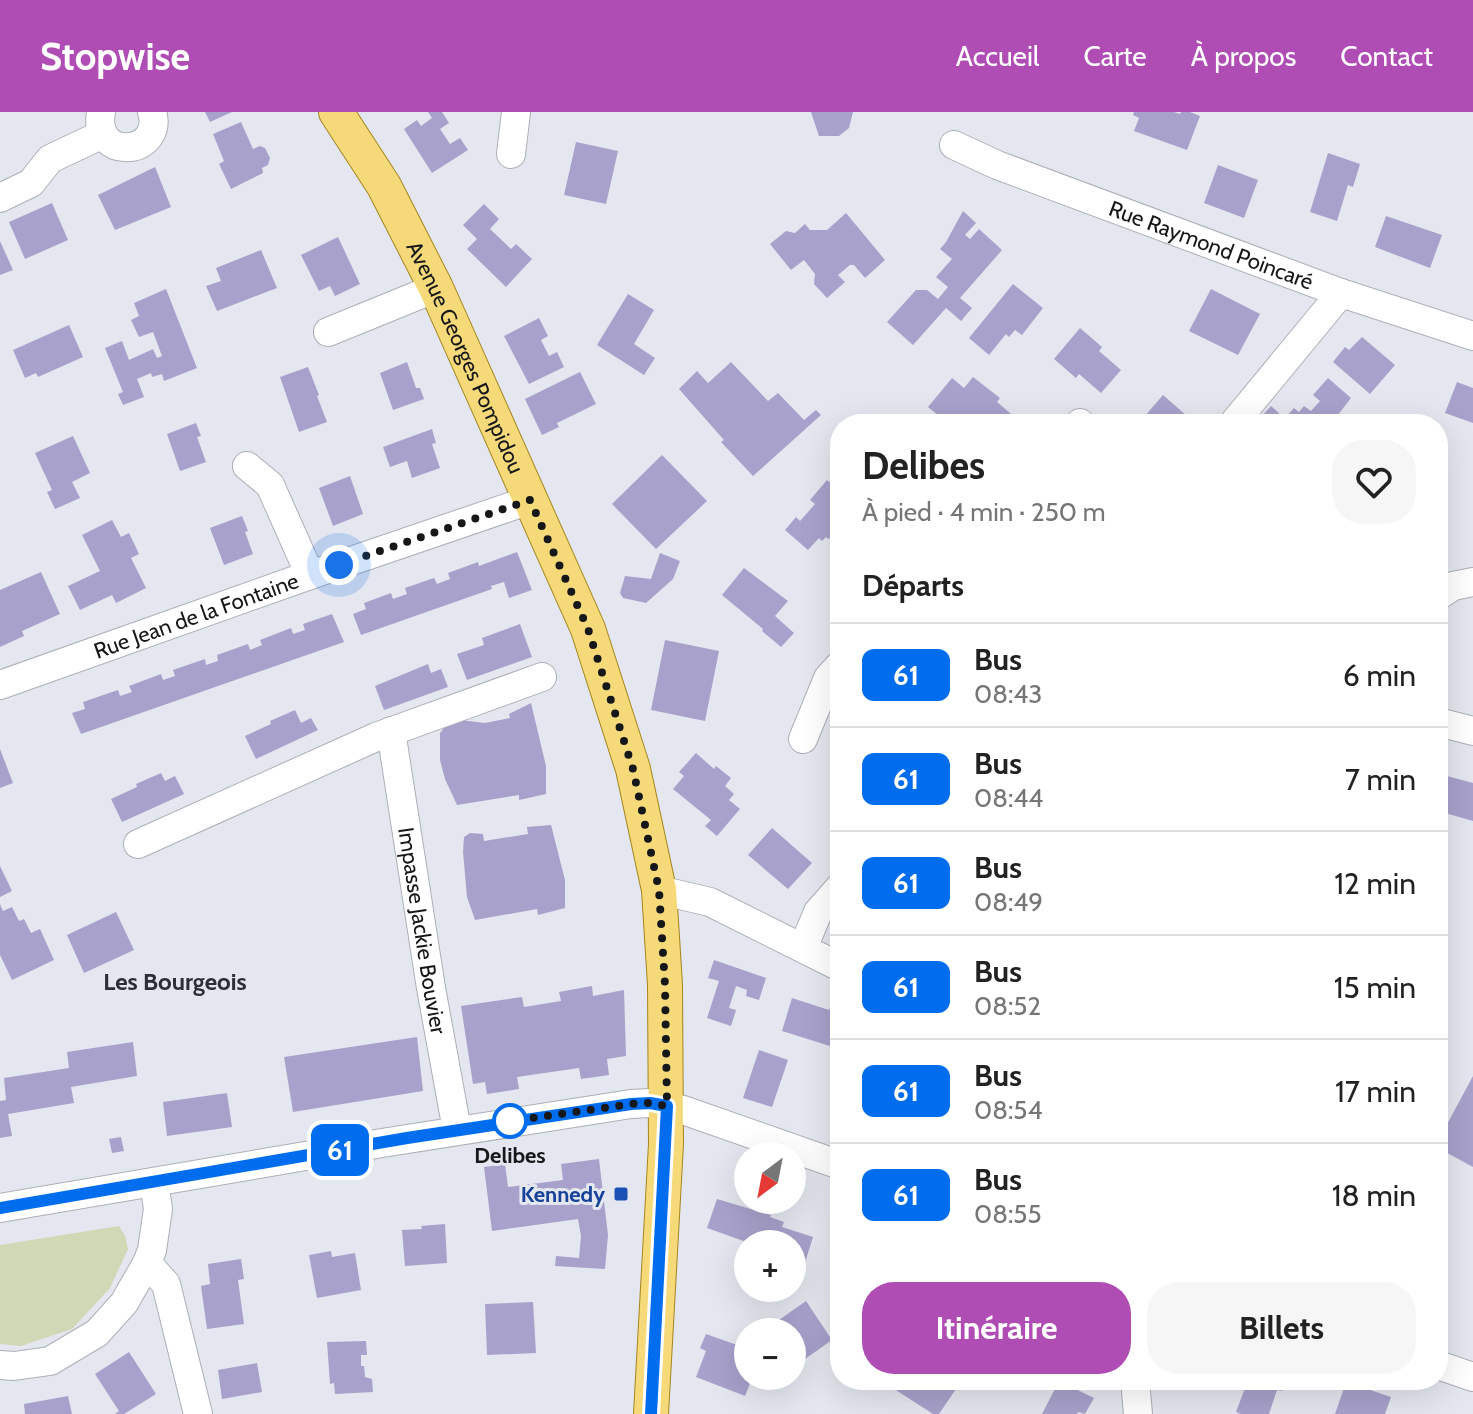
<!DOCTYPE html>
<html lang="fr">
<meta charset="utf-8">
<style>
:root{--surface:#fff;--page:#f6f6f6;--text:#222;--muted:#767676;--line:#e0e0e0;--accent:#af4db4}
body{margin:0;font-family:Cabin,sans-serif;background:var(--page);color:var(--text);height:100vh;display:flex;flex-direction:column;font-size:30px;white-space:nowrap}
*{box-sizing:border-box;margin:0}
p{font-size:26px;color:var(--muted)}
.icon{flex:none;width:44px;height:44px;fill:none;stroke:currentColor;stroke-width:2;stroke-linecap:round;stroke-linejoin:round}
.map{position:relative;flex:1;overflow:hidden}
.sheet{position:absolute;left:830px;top:302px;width:618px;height:976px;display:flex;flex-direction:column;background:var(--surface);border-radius:32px;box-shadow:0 8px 32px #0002}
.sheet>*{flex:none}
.badge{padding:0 16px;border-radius:12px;font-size:28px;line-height:52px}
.needle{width:52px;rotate:212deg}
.controls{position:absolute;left:734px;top:1030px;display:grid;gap:16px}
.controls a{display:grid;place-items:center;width:72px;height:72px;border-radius:50%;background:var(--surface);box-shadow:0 8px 32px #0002;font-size:40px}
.you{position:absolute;width:40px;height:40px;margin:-20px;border:6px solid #fff;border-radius:50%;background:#1a73e8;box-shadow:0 0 0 12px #1a73e833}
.map>.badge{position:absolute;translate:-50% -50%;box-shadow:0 0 0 4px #fff}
h2{padding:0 32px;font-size:30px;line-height:72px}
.round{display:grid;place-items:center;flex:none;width:84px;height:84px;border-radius:32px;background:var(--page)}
.headline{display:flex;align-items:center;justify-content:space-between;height:136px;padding:0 32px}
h1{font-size:38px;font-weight:700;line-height:60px}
.primary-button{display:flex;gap:16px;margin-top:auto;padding:16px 32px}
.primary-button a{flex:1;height:92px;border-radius:32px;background:var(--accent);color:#fff;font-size:32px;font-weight:700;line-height:92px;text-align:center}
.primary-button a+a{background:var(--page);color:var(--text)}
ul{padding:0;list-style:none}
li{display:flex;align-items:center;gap:24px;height:104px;padding:0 32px;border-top:2px solid var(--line)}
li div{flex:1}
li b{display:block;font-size:30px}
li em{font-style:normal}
li .badge{min-width:88px;font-weight:700;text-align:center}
header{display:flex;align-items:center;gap:48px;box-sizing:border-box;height:112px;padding:0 40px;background:var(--accent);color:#fff}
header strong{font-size:38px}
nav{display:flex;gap:44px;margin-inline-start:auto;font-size:28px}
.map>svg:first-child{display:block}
.green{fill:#d0d8b6}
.building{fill:#a8a1cb}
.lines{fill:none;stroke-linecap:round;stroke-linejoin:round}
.minor-casing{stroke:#acafb7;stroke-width:30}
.major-casing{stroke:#a4861f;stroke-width:36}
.minor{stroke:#fff;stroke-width:28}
.major{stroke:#f6da7a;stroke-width:34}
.line-casing{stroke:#fff;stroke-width:18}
.line{stroke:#006def;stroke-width:12}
.walk{stroke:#161719;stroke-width:8;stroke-dasharray:0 14.4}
.stop-dot{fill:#fff;stroke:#006def;stroke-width:4}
.transit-dot{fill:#1a4fb4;stroke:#e4e7ef;stroke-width:3}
.labels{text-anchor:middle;stroke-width:6;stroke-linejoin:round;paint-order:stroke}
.street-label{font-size:22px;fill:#161719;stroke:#e4e7ef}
.stop-label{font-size:22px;font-weight:bold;fill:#161719;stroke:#e4e7ef}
.transit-label{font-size:22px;font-weight:bold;fill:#164399;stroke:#e4e7ef;text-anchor:end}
.neighbourhood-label{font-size:24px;font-weight:bold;fill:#2d2f36;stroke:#e4e7ef}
</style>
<header>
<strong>Stopwise</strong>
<nav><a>Accueil</a><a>Carte</a><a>À propos</a><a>Contact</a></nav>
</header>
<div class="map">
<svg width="1473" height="1302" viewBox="0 0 1473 1302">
<rect width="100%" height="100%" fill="#e4e7ef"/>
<polygon class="green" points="119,1114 125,1124 128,1137 110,1176 72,1217 21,1234 0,1232 0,1133"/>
<g class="building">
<polygon points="205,0 232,0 210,10"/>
<polygon points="428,0 442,0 449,11 440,17 450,32 460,26 468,38 432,61 404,17 417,8 421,14 432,6"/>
<polygon points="811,0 853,0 849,16 839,24 819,24"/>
<polygon points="1134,0 1174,0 1180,2 1181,0 1190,0 1200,4 1187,38 1134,19 1139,6 1133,3"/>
<polygon points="241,10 253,37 260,34 265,36 270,46 268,53 262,56 263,61 231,77 219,52 224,49 213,22"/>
<polygon points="576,30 618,39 606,92 564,83"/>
<polygon points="1328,41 1360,52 1353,75 1348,73 1337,109 1310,100"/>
<polygon points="1218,53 1258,68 1244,106 1204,91"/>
<polygon points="155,55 171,95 115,118 98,83"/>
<polygon points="52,91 68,128 25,147 9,110"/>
<polygon points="484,92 499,107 490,117 511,137 516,132 532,147 506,175 467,137 477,127 463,113"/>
<polygon points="963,99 976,111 965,123 970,127 979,117 1002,138 960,186 972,196 961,209 946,196 913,233 887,210 916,178 927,178 938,187 948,175 936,165 952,147 940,137 946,130"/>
<polygon points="846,101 885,148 865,166 854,153 850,153 838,163 845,170 827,186 814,172 815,162 804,148 791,158 770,132 786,119 795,121 805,112 810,118 827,118"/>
<polygon points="1386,104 1442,123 1430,156 1375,135"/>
<polygon points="338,125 360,172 335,184 330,174 319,179 301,143"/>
<polygon points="0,129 13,158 0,163"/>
<polygon points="261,138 277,176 217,199 206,174 221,169 216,156"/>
<polygon points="1013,172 1043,196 1022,223 1015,218 1009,225 1006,222 989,243 969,226"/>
<polygon points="166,177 197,256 164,269 162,262 152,265 151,261 137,267 144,285 123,293 118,282 123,280 105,236 122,229 129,248 153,237 157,246 162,244 153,220 139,225 131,208 139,204 134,191"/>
<polygon points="1211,177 1260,202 1238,243 1189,219"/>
<polygon points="628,182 654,198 634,232 655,246 644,263 597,233"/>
<polygon points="539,206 548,224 541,228 549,244 557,240 564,255 529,272 504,224"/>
<polygon points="69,213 83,245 38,265 36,261 25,266 13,238"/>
<polygon points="1080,216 1102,235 1099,239 1121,258 1101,281 1079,262 1076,266 1054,247"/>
<polygon points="1362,225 1395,253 1370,282 1333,250 1345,235 1349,238"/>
<polygon points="407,250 416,276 420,276 424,287 393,298 380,261"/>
<polygon points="731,250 768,289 778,281 804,308 816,298 821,303 753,364 721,330 724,328 679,277 697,259 708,271"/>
<polygon points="308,255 319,283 317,284 327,310 299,320 280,265"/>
<polygon points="580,260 596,292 557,311 559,315 542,323 525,287"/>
<polygon points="973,265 1000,286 997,290 1023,312 967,312 962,308 959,312 949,312 928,295 952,266 964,276"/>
<polygon points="1328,266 1351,286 1337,304 1338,312 1292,312 1285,306 1294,296 1299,300 1304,294 1311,299 1320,289 1313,283"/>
<polygon points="1457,270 1473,276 1473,311 1445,301"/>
<polygon points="1163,283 1187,304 1181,312 1138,312"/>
<polygon points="1271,294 1279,301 1267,312 1260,306"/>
<polygon points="196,311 201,324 197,325 206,350 180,359 167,322"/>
<polygon points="432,317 436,331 432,332 440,356 412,366 407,349 390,355 383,335"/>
<polygon points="73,324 90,361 72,370 80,386 55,397 47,380 52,378 35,341"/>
<polygon points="662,343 707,389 656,437 612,392"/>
<polygon points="350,364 363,402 333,414 319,376"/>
<polygon points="827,368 840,379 840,420 837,424 828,427 826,425 822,429 819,426 808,438 785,418 796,405 800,409 815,392 810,388"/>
<polygon points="242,404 248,419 245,420 253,442 224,453 210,416"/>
<polygon points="112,408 121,425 129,421 139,442 131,446 146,476 116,491 112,483 80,498 68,474 100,459 82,423"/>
<polygon points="517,440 532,478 509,486 504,470 491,474 492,477 361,523 353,502 366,497 364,491 391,481 393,487 407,482 405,476 434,466 437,472 450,467 448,461 478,450 479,454"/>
<polygon points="660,441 680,449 673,467 646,491 623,486 620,481 625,464 651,467"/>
<polygon points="744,456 788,489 775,504 794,521 781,535 762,519 763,517 722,483"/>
<polygon points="41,460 60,502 22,519 24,524 0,535 0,478"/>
<polygon points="332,502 344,530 81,622 72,601 85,597 83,590 118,578 120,584 132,580 129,574 161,562 163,568 175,564 173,558 205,547 206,553 218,549 217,543 248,532 250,538 262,533 260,528 291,516 293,522 305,518 303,512"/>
<polygon points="520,512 532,545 467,568 457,542 484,533 482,526"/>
<polygon points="665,528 719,539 705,609 651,598"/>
<polygon points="428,552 431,561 441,557 448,575 384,598 375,574"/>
<polygon points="531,591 546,654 546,682 519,688 519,683 457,693 445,667 440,648 440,621 451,607 485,611 510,606 509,602"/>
<polygon points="295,598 301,611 311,606 318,618 256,647 245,624 271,612 270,609"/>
<polygon points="0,637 13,671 0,676"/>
<polygon points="696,641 714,657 716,654 731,666 725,674 734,682 729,688 740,697 717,724 705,714 711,708 673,677 684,664 679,660"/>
<polygon points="161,661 165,669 175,664 184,682 122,710 111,687 137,675 136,672"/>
<polygon points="1447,664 1473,671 1473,709 1438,699"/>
<polygon points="551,713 565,768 565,796 538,803 537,797 475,808 467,785 463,740 464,725 470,721 483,722 484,729 528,722 527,715"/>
<polygon points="772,716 812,751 788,777 748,743"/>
<polygon points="0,754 12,779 0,785"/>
<polygon points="0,792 3,799 12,795 19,809 24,807 31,821 40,817 54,848 12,868 0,843"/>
<polygon points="116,800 134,838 84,861 67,823"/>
<polygon points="714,848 766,866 759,888 746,884 747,878 736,874 729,896 736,898 731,914 707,906 719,869 708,866"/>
<polygon points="592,874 593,884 624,878 626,944 607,947 609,963 581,967 579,956 517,965 519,977 487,982 485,970 473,972 461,894 522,885 524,895 561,889 559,880"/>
<polygon points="792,886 829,898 832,890 840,892 840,912 833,935 782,919"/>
<polygon points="417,925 423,979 293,1000 284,945"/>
<polygon points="133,930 137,964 71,975 74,991 8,1002 12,1024 0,1026 0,989 6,988 4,966 69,956 67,940"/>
<polygon points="759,938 788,948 772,995 743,986"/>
<polygon points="1473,964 1473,1055 1438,1036 1438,1029"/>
<polygon points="227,981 232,1015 167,1024 163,990"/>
<polygon points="121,1025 124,1039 112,1041 109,1027"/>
<polygon points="599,1047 608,1123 605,1157 555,1154 556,1144 579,1146 581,1124 578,1107 492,1119 484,1055 505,1052 508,1075 563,1068 561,1052"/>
<polygon points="717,1087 771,1103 770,1105 784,1110 782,1115 813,1125 803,1157 792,1153 792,1132 752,1132 707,1116"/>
<polygon points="445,1112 447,1151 405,1154 402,1118 422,1117 421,1114"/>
<polygon points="331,1139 332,1145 355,1141 361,1178 317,1186 309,1143"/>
<polygon points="241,1147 244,1167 238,1168 244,1212 207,1217 201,1174 210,1172 208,1152"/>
<polygon points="806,1189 832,1228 805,1247 792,1228 792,1220 787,1220 779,1208"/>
<polygon points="533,1190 536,1241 487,1243 485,1192"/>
<polygon points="706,1222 737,1233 734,1241 748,1246 748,1264 753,1264 745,1284 696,1265 706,1239 700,1236"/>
<polygon points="366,1229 367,1243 361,1243 361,1254 364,1254 365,1265 372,1267 373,1280 335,1282 334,1271 330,1272 327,1230"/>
<polygon points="129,1240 156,1282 124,1302 115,1302 119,1299 95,1262"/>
<polygon points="257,1251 262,1280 222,1287 218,1258"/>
<polygon points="890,1268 949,1268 958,1274 939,1302 933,1302 888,1273"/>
<polygon points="1248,1268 1286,1268 1282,1279 1277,1278 1269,1302 1241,1302 1236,1300"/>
<polygon points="1059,1269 1094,1286 1085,1302 1078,1300 1077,1302 1042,1302"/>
<polygon points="1346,1270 1391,1285 1385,1302 1335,1302"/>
<polygon points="68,1284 72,1302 25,1302 24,1292"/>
</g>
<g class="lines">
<g class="minor-casing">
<g id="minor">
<path d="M101 0C92 51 165 43 152 0"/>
<path id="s1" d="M954 33 997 53 1341 181 1473 224"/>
<polyline points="511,42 516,0"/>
<polyline points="0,86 31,71 50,47 103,22"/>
<polyline points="328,220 436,176"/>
<polyline points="1080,312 1080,311"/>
<polyline points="1233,312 1341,181"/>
<polyline points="247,354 270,373 310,463"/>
<polyline points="1438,484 1453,474 1473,470"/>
<path id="s2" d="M0 573 310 463 530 388"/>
<polyline points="1438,610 1473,619"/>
<path id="s3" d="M391 619 431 876 457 1018"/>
<polyline points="803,627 828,566 840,553"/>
<polyline points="138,732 376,625 542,565"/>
<polyline points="659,778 710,790 840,855"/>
<polyline points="803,836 818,800 840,775"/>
<polyline points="0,1096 382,1031 631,992 650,991 683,998 840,1053"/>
<polyline points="147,1151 166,1172 198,1302"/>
<polyline points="0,1253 14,1254 50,1249 97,1221 124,1191 147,1151 152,1138 158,1097 154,1070"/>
<polyline points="1438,1253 1473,1265"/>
<polyline points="1135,1268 1138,1302"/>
</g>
</g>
<g class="major-casing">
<g id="major">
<path id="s4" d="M336 0 384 74 436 176 588 517 633 657 659 778 665 873 666 1032 651 1302"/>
</g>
</g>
<use href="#minor" class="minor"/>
<use href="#major" class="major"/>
</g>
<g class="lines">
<g class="line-casing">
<polyline id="line" points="0,1096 407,1026 631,992 650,991 667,994 651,1302"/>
</g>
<use href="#line" class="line"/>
<polyline class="walk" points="339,453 530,388 588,517 633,657 659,778 665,873 667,994 650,991 631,992 510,1009"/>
</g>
<circle class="stop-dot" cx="510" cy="1009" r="16"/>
<rect class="transit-dot" x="613" y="1074" width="16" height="16" rx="4"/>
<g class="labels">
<g class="street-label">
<text dy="8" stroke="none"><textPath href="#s1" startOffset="276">Rue Raymond Poincaré</textPath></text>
<text dy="8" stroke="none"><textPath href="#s4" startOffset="278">Avenue Georges Pompidou</textPath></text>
<text dy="8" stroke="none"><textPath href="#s2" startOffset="208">Rue Jean de la Fontaine</textPath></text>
<text dy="8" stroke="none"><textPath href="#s3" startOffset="202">Impasse Jackie Bouvier</textPath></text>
</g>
<g class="stop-label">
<text x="510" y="1051">Delibes</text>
</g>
<g class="transit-label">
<text x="605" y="1090">Kennedy</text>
</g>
<g class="neighbourhood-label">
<text x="175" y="878">Les Bourgeois</text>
</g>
</g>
</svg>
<div class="controls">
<a><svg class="needle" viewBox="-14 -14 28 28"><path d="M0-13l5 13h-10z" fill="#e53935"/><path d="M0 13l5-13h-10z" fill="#767676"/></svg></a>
<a>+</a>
<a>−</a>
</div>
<div class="you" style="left:339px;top:453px"></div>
<b class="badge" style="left:340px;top:1038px;background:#006def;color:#fff">61</b>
<section class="sheet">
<div class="headline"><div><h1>Delibes</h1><p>À pied · 4 min · 250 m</p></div><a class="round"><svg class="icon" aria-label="heart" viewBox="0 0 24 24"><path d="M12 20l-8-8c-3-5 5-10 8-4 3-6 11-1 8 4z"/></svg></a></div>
<h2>Départs</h2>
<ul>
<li><span class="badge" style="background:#006def;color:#fff">61</span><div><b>Bus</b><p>08:43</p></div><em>6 min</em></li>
<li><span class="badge" style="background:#006def;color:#fff">61</span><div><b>Bus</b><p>08:44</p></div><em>7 min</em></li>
<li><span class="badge" style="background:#006def;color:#fff">61</span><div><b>Bus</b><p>08:49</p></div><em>12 min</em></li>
<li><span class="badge" style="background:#006def;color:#fff">61</span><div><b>Bus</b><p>08:52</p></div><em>15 min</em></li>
<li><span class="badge" style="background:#006def;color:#fff">61</span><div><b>Bus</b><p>08:54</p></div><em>17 min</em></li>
<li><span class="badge" style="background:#006def;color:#fff">61</span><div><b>Bus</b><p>08:55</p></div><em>18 min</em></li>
</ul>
<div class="primary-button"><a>Itinéraire</a><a>Billets</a></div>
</section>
</div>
